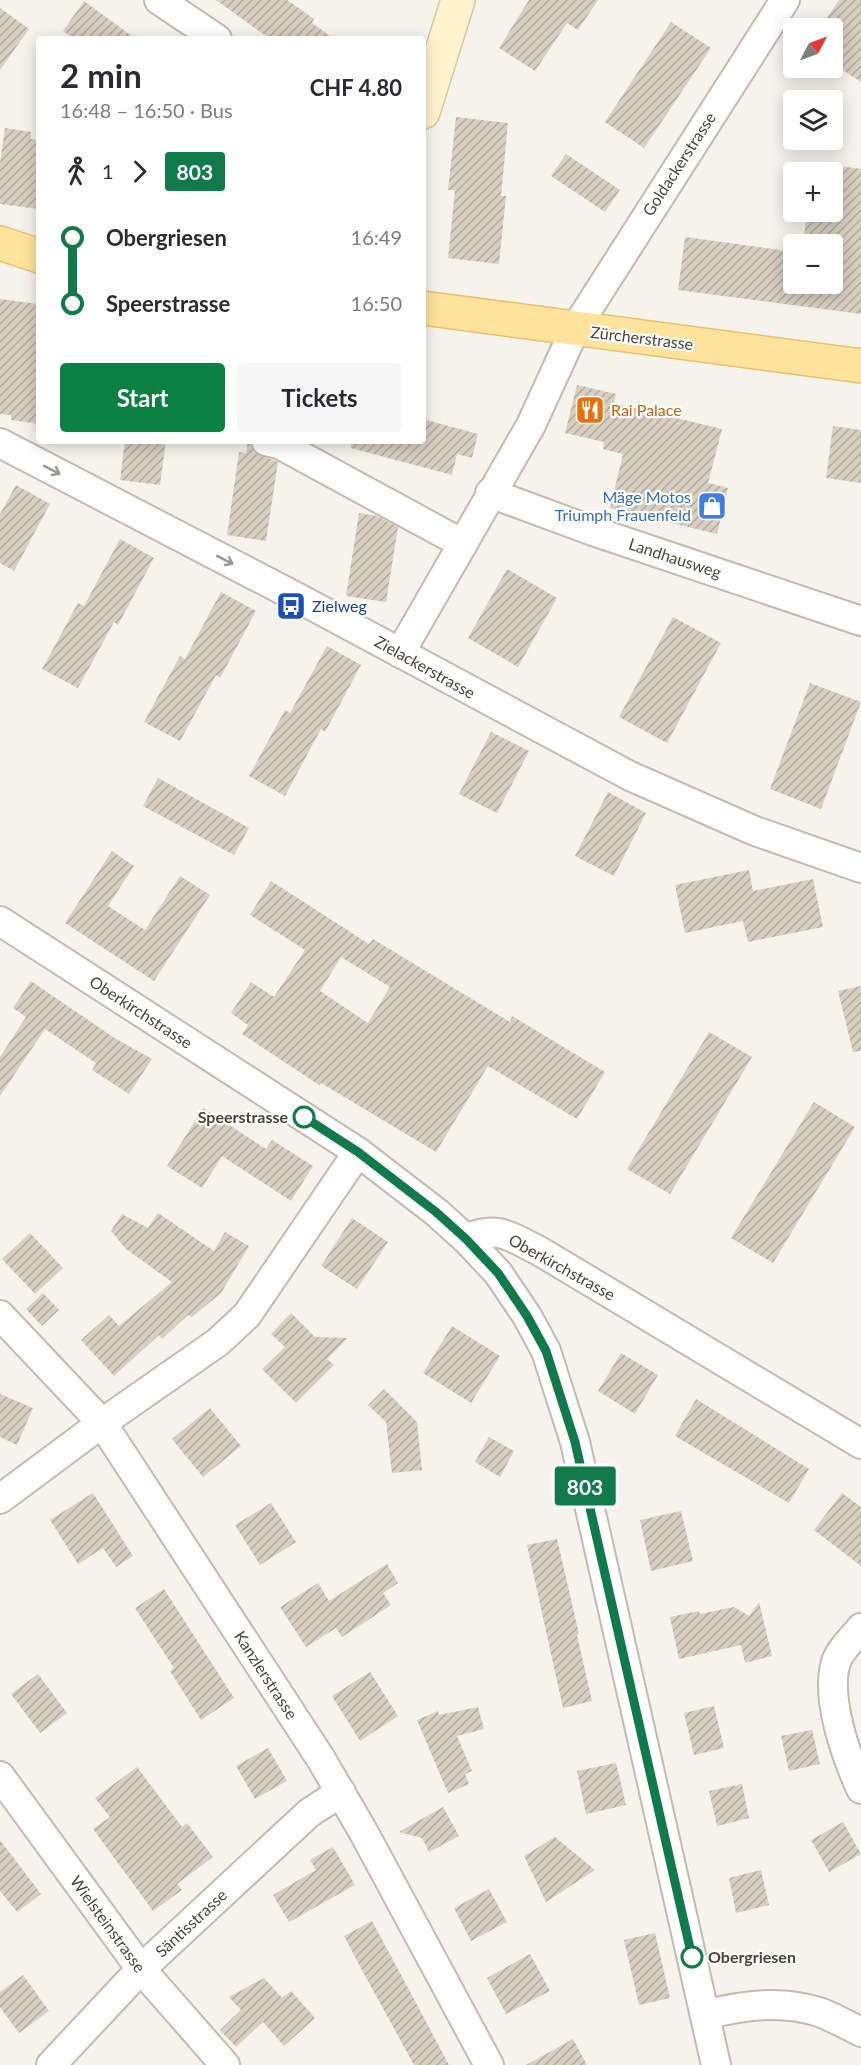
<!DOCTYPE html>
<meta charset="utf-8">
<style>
:root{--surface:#fff;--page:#f7f7f7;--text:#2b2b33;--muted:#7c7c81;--accent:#0b8043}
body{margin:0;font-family:Lato,sans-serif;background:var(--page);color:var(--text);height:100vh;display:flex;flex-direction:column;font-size:22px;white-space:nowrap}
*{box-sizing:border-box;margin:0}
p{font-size:20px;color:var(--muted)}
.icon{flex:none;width:33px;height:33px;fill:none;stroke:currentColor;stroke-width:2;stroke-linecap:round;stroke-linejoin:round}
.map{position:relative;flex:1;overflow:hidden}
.sheet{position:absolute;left:36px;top:36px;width:390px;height:408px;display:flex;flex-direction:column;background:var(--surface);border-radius:6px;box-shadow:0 3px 15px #0003}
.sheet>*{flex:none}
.badge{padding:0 12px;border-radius:4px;font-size:21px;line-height:39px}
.needle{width:39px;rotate:49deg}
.fabs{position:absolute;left:783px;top:18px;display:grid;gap:12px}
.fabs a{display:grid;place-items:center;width:60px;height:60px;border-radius:6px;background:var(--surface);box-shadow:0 3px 15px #0003;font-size:30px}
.map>.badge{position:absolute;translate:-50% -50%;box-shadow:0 0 0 3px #fff}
.legs{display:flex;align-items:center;gap:9px;height:66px;padding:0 24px;font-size:20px}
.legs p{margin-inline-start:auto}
.overview{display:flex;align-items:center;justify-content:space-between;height:102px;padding:0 24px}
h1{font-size:33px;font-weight:700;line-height:45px}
.cta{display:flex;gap:12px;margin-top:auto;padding:12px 24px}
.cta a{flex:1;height:69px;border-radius:6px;background:var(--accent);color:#fff;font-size:24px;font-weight:700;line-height:69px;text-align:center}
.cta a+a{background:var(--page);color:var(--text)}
ul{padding:0 24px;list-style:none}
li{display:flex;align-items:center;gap:21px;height:66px;font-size:22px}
li i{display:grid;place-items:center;width:9px;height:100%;margin:0 8px;background:currentColor}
li i::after{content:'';width:15px;height:15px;margin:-8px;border:4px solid;border-radius:50%;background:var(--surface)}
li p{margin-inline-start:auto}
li:first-child i{background:linear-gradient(#0000 50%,currentColor 0)}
li:last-child i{background:linear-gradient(currentColor 50%,#0000 0)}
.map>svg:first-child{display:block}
.building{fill:url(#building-hatch);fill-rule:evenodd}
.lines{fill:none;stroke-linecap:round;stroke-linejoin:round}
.street-casing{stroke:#c2bbae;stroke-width:32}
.secondary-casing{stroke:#d6c79b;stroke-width:36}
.primary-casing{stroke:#e6c16a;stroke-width:36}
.street{stroke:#fff;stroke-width:28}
.secondary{stroke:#fff3cd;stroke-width:33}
.primary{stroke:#ffe39c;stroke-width:33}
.oneway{stroke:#9c9892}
.line-1-casing{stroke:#fff;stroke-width:14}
.line-1{stroke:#107a4a;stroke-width:9}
.stop-1-dot{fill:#fff;stroke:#107a4a;stroke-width:3}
.labels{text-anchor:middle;stroke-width:4.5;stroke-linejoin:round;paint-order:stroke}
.street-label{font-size:16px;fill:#4b4439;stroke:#fff}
.food-label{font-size:16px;fill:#c56008;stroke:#fff;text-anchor:start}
.shop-label{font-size:16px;fill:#366cbe;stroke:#fff;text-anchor:end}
.transit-label{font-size:16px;fill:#164399;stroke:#fff;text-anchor:start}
.stop-label{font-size:16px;font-weight:bold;fill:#4b4439;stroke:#fff;text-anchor:end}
</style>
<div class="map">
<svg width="861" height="2065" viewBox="0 0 861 2065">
<defs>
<pattern id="building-hatch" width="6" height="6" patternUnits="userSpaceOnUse" patternTransform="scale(1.5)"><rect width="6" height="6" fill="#d8cfc1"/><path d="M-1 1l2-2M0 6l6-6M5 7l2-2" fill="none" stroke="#b1aa9e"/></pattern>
</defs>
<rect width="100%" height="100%" fill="#f6f3ec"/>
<g class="building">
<polygon points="216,0 287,0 314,19 312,23 334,39 270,39"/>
<polygon points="529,0 598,0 578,30 567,23 535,71 499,48"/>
<polygon points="839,0 861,0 861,82 832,63 832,28 820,28"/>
<polygon points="84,1 136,39 74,39 63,31"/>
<polygon points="0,8 29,29 0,70"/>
<polygon points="671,22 711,48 644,148 605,122"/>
<polygon points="456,117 508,123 501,196 506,196 499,264 448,258 455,190 448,190"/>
<polygon points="5,128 31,132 31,139 39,140 39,209 0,204 0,163"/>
<polygon points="566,154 620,190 605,212 551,176"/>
<polygon points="832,165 861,169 861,314 678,290 685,237 794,252 794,284 832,284 832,244 803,244 807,212 832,212"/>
<polygon points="0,299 39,304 39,424 11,420 11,415 0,414"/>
<polygon points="577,385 616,394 614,403 722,429 708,483 728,488 717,534 610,508 623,454 603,449 604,442 565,433"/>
<polygon points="423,419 478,434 472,458 457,454 452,475 351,448 351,441 423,441"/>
<polygon points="833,426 861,430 861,483 826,478"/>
<polygon points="125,441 166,441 160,485 120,480"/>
<polygon points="248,441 250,441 250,446 255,453 278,462 266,541 227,535 239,452 246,453"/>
<polygon points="16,485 50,504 14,571 0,563 0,514"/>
<polygon points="359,513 377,516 398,527 386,602 346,596"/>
<polygon points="120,539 154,558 118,625 114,622 78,688 42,669 78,603 84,606"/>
<polygon points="507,569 557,598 518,667 468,638"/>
<polygon points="221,592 256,611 220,678 216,675 180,741 144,722 180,656 185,659"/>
<polygon points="673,617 721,643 667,743 619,717"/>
<polygon points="327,646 361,665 325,732 321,729 285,796 249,776 285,710 290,713"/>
<polygon points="810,683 861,702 821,809 770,789"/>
<polygon points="491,732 529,751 497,813 459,794"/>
<polygon points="158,778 249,828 234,855 143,806"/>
<polygon points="608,792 646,813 614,876 575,856"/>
<polygon points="112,851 134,866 108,906 145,930 180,876 210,895 154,981 65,923"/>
<polygon points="749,870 753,891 813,879 823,927 748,942 743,921 685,933 675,885"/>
<path d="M271 881 369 944 373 939 510 1022 512 1016 605 1072 577 1119 488 1066 436 1152 321 1083 319 1085 242 1034 248 1025 231 1013 251 982 274 997 305 950 250 915ZM341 957 390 987 368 1023 320 991Z"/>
<polygon points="31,981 113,1037 152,1059 129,1094 92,1070 96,1063 45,1029 0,1096 0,1057 26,1017 13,1008"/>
<polygon points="861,986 861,1051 853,1052 838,991"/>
<polygon points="709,1032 752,1057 670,1194 627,1169"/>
<polygon points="814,1102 855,1127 773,1263 731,1238"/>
<polygon points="203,1108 266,1149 272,1140 313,1166 291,1201 222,1156 202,1188 167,1166"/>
<polygon points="158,1213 214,1251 225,1232 249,1246 221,1293 192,1317 188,1315 162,1339 159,1335 114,1376 81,1340 109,1315 119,1326 172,1282 126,1249 111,1231 122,1214 148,1228"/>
<polygon points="352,1218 388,1242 357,1289 321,1266"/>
<polygon points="30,1233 63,1268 35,1294 2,1259"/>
<polygon points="43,1293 59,1310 42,1326 26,1309"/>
<polygon points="291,1313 315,1337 348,1338 327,1359 334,1365 296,1403 262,1369 285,1347 271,1334"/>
<polygon points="452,1326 500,1356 471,1403 423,1373"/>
<polygon points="621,1353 658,1375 635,1414 598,1391"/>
<polygon points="384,1389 417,1422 422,1470 392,1473 386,1422 368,1405"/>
<polygon points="0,1394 33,1408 17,1445 0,1437"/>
<polygon points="696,1399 809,1469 789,1503 675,1436"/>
<polygon points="210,1408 241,1446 203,1477 172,1439"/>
<polygon points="489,1437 514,1451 500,1477 475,1462"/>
<polygon points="93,1493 133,1556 116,1567 103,1548 78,1564 50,1520"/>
<polygon points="842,1493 861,1507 861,1566 814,1530"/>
<polygon points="271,1503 296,1542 260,1565 235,1525"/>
<polygon points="681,1511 693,1561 651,1571 640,1520"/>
<polygon points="557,1539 579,1634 577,1635 592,1701 563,1708 527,1545"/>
<polygon points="387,1564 398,1583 383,1593 391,1605 342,1637 336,1628 306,1647 280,1607 318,1583 329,1601"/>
<polygon points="164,1589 234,1698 201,1720 170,1671 174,1668 135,1608"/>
<polygon points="759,1602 772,1656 745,1663 741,1645 679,1659 670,1617 699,1611 700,1614 734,1607 749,1616"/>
<polygon points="370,1672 398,1716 360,1741 332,1696"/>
<polygon points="38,1674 67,1713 40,1733 11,1694"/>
<polygon points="714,1706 724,1748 694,1755 684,1713"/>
<polygon points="478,1707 484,1729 457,1736 472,1771 465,1774 469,1784 448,1793 417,1720 438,1711 439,1715"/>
<polygon points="812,1730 820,1764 789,1771 781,1736"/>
<polygon points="268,1748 287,1781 255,1799 236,1766"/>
<polygon points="616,1763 626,1805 586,1814 577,1771"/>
<polygon points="137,1767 182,1827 187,1823 213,1857 177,1884 182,1890 153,1911 93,1829 110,1817 95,1798"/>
<polygon points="742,1784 749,1818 717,1826 709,1791"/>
<polygon points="443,1807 459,1836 429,1852 422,1838 399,1832"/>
<polygon points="843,1822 861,1854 829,1872 811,1840"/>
<polygon points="555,1837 595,1870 546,1902 524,1856"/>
<polygon points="0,1840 41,1894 17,1912 0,1891"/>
<polygon points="333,1847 355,1885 289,1922 273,1895 316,1870 310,1860"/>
<polygon points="761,1870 769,1905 736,1913 729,1878"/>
<polygon points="489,1889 507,1922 471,1941 454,1908"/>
<polygon points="372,1921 407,1986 449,2065 414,2065 363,1972 344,1936"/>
<polygon points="655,1933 670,1998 639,2005 624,1940"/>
<polygon points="530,1954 550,1991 506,2014 487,1978"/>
<polygon points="23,1975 49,2011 19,2033 0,2007 0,1992"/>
<polygon points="264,1978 282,1998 291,1991 315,2018 284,2046 263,2022 236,2047 220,2030 241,2010 229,1997"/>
<polygon points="573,2039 587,2065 526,2065"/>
</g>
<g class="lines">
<g class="street-casing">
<g id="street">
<polyline points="159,0 217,39"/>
<polyline points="266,441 279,444 463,544"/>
<polyline points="0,443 300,599 630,776 755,831 861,868"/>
<polyline points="490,493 593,531 861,621"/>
<polyline points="400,653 531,425 575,329 785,0"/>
<polyline points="0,921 358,1152 436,1212 466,1239 498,1273 527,1316 546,1351 575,1442 716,2065"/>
<path d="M466 1239C498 1224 513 1238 541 1252L861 1444"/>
<polyline points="0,1315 102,1423 321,1759 364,1833 489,2065"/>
<polyline points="0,1499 102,1423 218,1342 247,1315 358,1152"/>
<path d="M861 1628C853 1638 840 1650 836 1662 825 1697 846 1756 861 1789"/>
<polyline points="0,1776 141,1969 225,2065"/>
<path d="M705 2015C743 2005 781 2000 819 2012 833 2017 847 2025 861 2032"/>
<polyline points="51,2065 141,1969 309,1813 341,1792"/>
</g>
</g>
<g class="secondary-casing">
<polyline id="secondary" points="423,112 458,0"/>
</g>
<g class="primary-casing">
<g id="primary">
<polyline points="0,243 39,256"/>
<polyline points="423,308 861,366"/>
</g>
</g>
<use href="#street" class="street"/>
<use href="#secondary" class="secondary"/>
<use href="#primary" class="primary"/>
</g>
<defs><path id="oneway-shaft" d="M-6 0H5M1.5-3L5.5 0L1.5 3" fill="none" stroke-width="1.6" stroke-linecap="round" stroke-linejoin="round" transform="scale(1.5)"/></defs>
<g class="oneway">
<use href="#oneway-shaft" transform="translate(52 470) rotate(27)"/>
<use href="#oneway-shaft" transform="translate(225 560) rotate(27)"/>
</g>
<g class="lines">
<g class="line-1-casing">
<polyline id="line-1" points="304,1117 358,1152 436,1212 466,1239 498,1273 527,1316 546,1351 575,1442 692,1957"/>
</g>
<use href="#line-1" class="line-1"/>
</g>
<defs>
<g id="restaurant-square" transform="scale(1.5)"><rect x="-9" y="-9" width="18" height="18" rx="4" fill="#e8710a" stroke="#fff"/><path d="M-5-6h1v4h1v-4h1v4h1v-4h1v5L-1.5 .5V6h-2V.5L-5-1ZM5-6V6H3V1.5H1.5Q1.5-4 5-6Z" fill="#fff"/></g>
<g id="shop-square" transform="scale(1.5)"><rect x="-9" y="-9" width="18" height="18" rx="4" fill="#3f7fe0" stroke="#fff"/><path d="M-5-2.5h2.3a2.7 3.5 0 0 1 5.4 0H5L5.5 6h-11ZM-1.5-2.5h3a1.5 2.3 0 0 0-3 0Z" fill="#fff"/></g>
<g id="bus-square" transform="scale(1.5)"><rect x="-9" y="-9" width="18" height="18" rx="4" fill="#1a4fb4" stroke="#fff"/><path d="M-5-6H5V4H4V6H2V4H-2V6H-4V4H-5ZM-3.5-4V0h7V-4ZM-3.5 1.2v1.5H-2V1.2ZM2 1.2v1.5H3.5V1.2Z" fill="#fff"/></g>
</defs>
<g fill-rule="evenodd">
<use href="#restaurant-square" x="590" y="410"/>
<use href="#shop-square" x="712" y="506"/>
<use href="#bus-square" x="291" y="606"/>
</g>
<g class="stop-1-dot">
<circle cx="304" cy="1117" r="10"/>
<circle cx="692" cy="1957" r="10"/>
</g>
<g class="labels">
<g class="street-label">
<text transform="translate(679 164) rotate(-57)" y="6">Goldackerstrasse</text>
<text transform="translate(642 338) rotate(7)" y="6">Zürcherstrasse</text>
<text transform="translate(675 558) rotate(18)" y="6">Landhausweg</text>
<text transform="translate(425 667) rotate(29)" y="6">Zielackerstrasse</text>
<text transform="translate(141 1012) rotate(33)" y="6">Oberkirchstrasse</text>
<text transform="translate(562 1267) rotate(29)" y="6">Oberkirchstrasse</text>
<text transform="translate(266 1675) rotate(57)" y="6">Kanzlerstrasse</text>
<text transform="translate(191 1923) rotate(-43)" y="6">Säntisstrasse</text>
<text transform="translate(108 1924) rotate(54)" y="6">Wielsteinstrasse</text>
</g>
<g class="food-label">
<text x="611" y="416">Rai Palace</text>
</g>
<g class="shop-label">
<text x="691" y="503">Mäge Motos<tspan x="691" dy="18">Triumph Frauenfeld</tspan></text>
</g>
<g class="transit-label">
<text x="312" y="612">Zielweg</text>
</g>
<g class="stop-label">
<text x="288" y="1123">Speerstrasse</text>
<text x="708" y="1963" text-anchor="start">Obergriesen</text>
</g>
</g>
</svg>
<div class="fabs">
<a><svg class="needle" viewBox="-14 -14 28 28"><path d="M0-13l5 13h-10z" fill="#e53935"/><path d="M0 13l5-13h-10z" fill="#7c7c81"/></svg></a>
<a><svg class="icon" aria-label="layers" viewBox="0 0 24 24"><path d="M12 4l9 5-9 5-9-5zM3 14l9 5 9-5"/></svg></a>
<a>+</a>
<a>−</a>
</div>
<b class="badge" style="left:585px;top:1486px;background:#107a4a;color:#fff">803</b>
<section class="sheet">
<div class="overview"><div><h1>2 min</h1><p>16:48 – 16:50 · Bus</p></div><b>CHF 4.80</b></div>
<div class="legs"><svg class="icon" aria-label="walk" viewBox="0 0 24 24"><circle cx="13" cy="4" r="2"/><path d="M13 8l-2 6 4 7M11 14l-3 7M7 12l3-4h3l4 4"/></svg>1<svg class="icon" aria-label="forward" viewBox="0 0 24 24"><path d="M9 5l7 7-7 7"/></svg><b class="badge" style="background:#107a4a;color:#fff">803</b></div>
<ul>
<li><i style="color:#107a4a"></i><b>Obergriesen</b><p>16:49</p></li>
<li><i style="color:#107a4a"></i><b>Speerstrasse</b><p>16:50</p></li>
</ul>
<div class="cta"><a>Start</a><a>Tickets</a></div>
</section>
</div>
